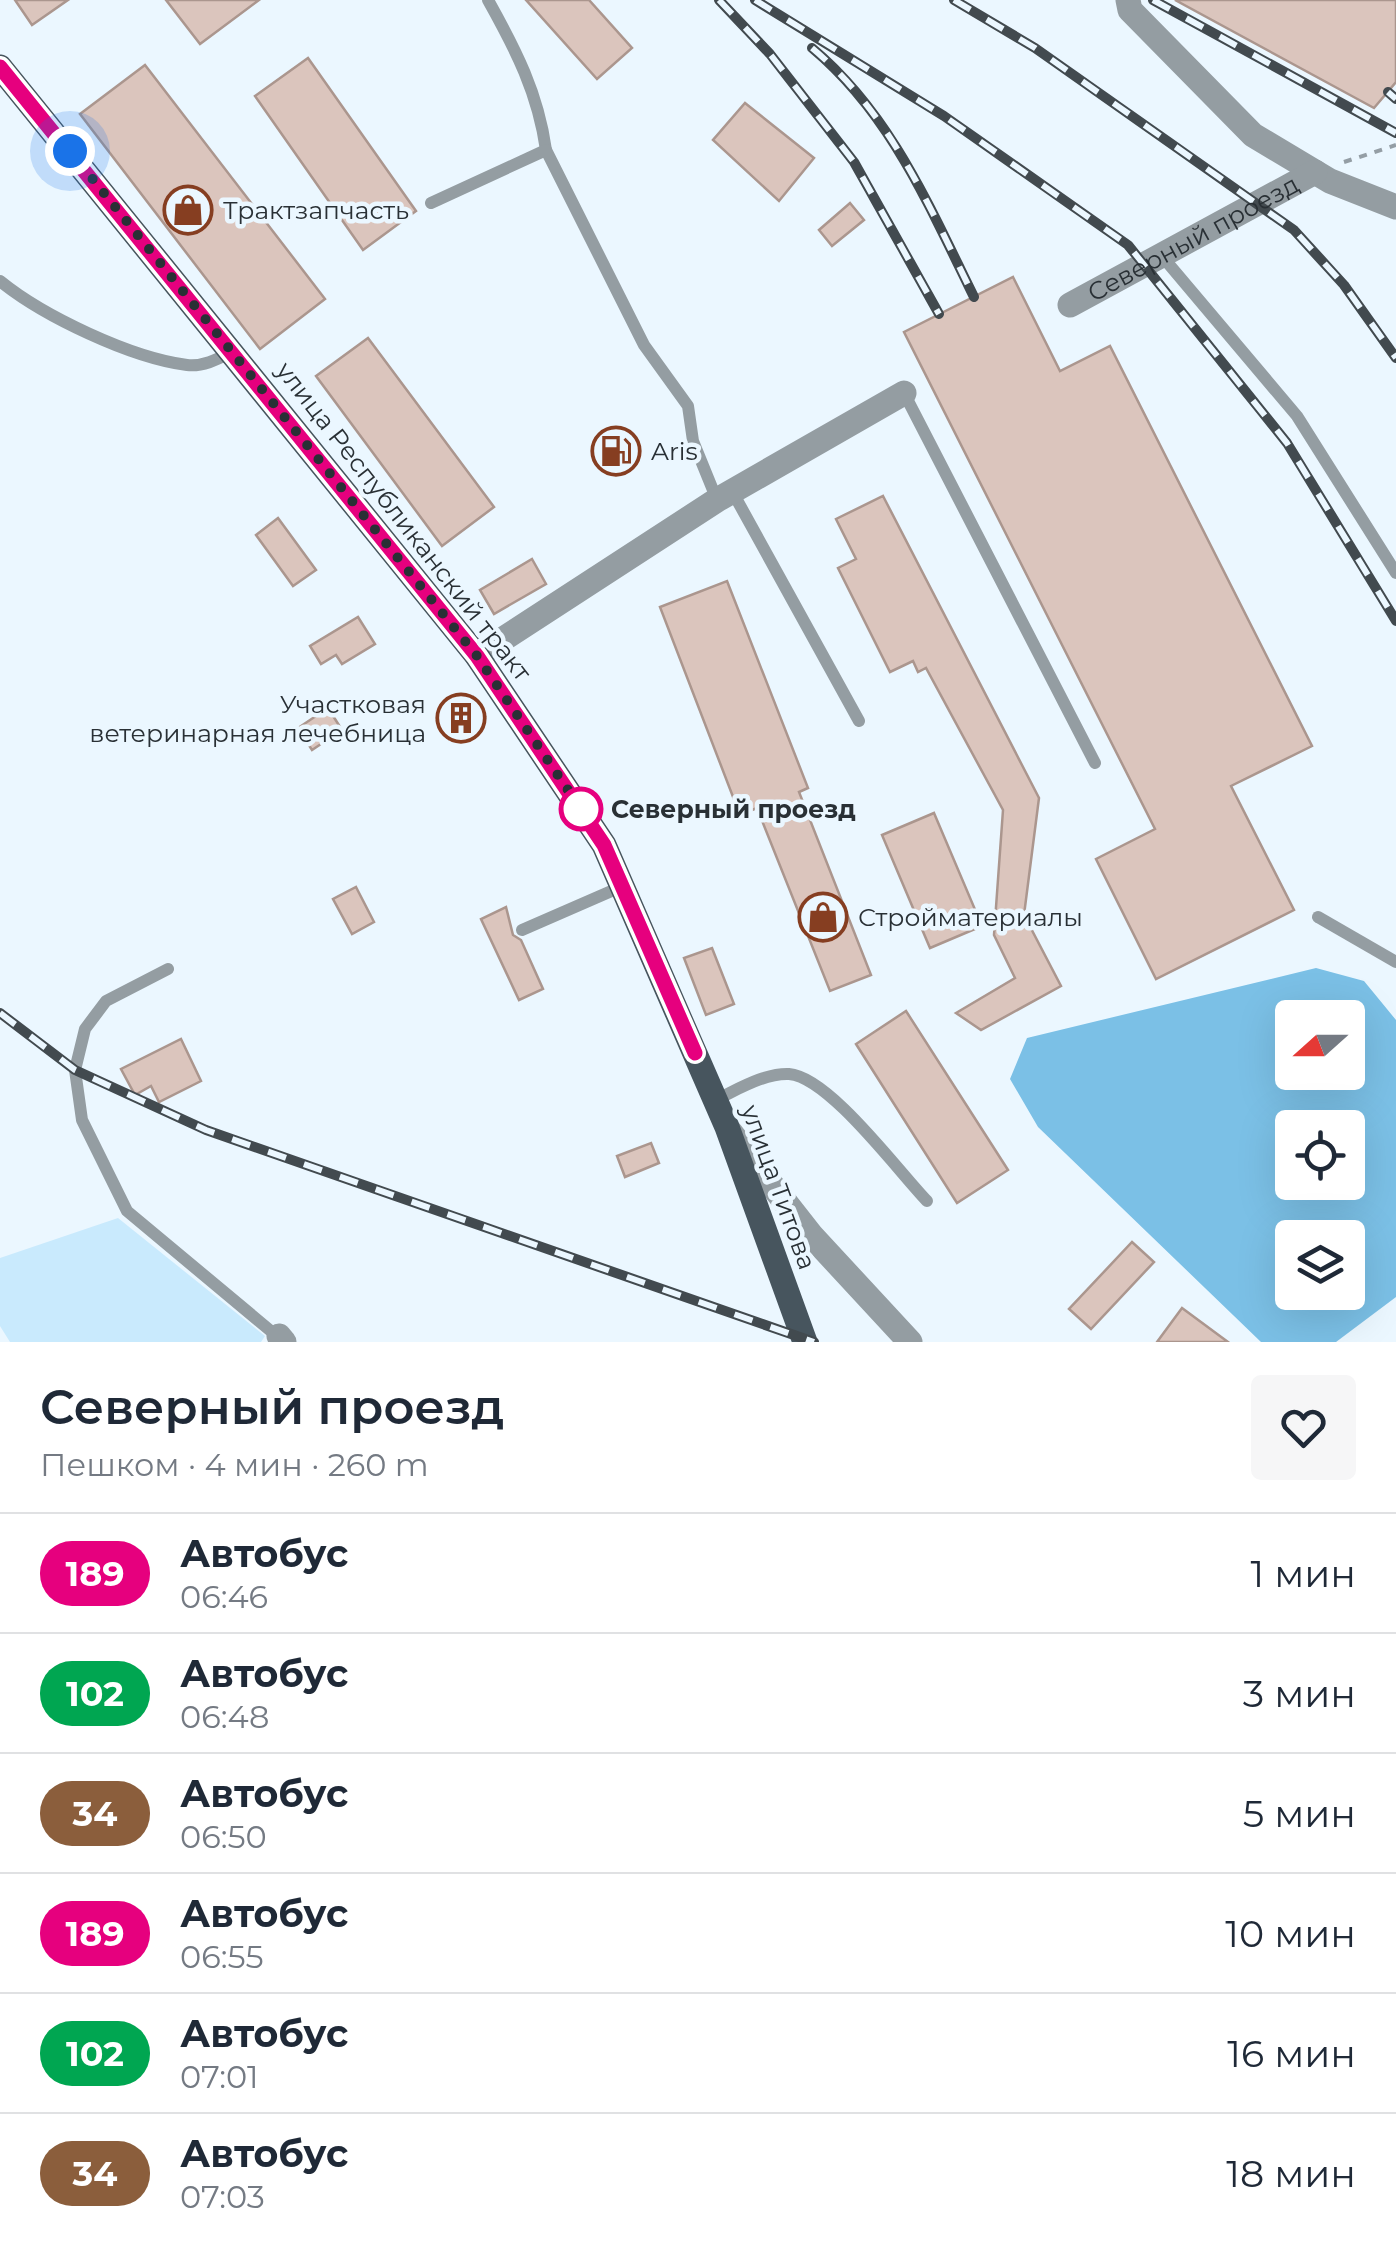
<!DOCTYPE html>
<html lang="ru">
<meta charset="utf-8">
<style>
:root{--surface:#fff;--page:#f6f6f7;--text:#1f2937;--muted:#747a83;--line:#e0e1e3}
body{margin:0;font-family:Montserrat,sans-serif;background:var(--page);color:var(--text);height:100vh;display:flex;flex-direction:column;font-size:38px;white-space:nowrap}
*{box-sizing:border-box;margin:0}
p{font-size:32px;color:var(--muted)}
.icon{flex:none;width:55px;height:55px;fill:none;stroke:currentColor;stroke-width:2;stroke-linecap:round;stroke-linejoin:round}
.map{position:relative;height:1342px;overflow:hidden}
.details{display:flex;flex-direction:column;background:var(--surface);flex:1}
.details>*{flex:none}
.badge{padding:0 20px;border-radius:32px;font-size:35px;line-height:65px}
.needle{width:65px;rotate:249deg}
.controls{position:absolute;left:1275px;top:1000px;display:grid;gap:20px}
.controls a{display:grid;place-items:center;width:90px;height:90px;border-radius:10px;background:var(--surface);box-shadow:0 10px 40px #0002;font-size:50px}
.you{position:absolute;width:50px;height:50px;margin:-25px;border:8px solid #fff;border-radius:50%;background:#1a73e8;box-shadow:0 0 0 15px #1a73e833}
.map>.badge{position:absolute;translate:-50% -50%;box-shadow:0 0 0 5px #fff}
.round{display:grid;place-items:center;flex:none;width:105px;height:105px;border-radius:10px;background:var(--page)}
.head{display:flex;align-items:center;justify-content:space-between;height:170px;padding:0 40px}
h1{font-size:48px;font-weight:600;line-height:75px}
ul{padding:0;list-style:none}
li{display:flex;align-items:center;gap:30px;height:120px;padding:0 40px;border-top:2px solid var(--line)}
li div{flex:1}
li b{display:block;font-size:38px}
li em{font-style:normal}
li .badge{min-width:110px;font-weight:700;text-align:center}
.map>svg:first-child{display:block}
.green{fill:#c9eafd}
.forest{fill:#7bc0e6;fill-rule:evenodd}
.building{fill:#dbc5bd;stroke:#ab968e;stroke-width:2.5}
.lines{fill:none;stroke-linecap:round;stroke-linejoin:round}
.path{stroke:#949ea5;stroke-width:4;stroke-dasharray:8 8;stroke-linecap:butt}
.service{stroke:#949da2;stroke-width:12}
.minor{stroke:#949da2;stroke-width:25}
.tertiary{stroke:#949da2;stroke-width:25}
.primary{stroke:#47555e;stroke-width:25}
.rail-casing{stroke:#424a4f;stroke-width:10}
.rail{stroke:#ebf7ff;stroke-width:6;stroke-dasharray:19;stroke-linecap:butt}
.line-casing{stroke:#fff;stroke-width:22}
.line{stroke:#e6007e;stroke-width:15}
.walk{stroke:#293035;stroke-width:10;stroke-dasharray:0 18}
.stop-dot{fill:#fff;stroke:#e6007e;stroke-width:5}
.labels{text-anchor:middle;stroke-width:9;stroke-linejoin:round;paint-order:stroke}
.poi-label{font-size:25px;fill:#293035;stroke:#ebf7ff;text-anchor:start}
.street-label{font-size:25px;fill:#293035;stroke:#ebf7ff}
.stop-label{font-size:25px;font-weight:bold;fill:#293035;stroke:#ebf7ff;text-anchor:start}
</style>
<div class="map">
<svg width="1396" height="1342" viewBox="0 0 1396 1342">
<rect width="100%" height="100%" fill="#ebf7ff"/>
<polygon class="green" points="118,1218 265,1336 261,1342 10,1342 0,1326 0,1258"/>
<path class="forest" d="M1316 968 1364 981 1396 1020V1297L1336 1342H1261L1038 1127 1010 1079 1027 1038ZM1292 1018H1348V1072H1292ZM1292 1128H1348V1182H1292ZM1292 1238H1348V1292H1292Z"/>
<g class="building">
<polygon points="15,0 68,0 32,25"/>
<polygon points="166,0 259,0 200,44"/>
<polygon points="526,0 589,0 632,48 597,79"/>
<polygon points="1175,0 1396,0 1396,82 1374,108"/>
<polygon points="308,58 416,211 363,250 255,96"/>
<polygon points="145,65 325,299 260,349 80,114"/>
<polygon points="745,103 814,158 779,201 713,140"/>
<polygon points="850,203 864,220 832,246 819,230"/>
<polygon points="1013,277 1060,371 1110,346 1312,746 1231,786 1294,910 1156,979 1096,859 1155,829 904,332"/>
<polygon points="368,338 494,507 442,546 316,376"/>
<polygon points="883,496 1039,798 1024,915 1061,986 981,1030 956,1013 1015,978 994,935 1003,810 926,668 918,672 913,661 890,672 838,568 856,559 836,519"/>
<polygon points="278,518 316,570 293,586 256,535"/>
<polygon points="532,559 546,584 494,614 480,590"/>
<polygon points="727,581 808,788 799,792 871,975 830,991 757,808 740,815 660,607"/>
<polygon points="358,617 375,644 342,664 336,655 321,664 310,646"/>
<polygon points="473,697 485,716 449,739 437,721"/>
<polygon points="328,708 342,730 312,750 298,728"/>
<polygon points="934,813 982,926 930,948 882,835"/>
<polygon points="356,887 374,922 352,934 333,899"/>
<polygon points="506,907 513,935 521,940 543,989 519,1000 481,919"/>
<polygon points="712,948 734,1004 706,1015 684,958"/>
<polygon points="906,1011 1008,1170 957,1203 856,1044"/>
<polygon points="181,1039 201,1081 159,1102 151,1086 135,1095 121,1069"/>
<polygon points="651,1143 659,1163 625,1177 617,1156"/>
<polygon points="1132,1242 1154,1262 1091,1329 1069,1309"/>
<polygon points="1182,1308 1228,1342 1157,1342"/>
</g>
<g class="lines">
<polyline class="path" points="1344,162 1396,145"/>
<g class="service">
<path d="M488 0C516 50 538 93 546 150"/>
<polyline points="431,203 546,150 644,345 688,406 693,441 717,500"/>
<polyline points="1161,255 1297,416 1396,573"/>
<path d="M0 281C43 316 131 358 187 365 203 367 218 359 232 352"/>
<polyline points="904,393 1095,763"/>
<polyline points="732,491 859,721"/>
<polyline points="1318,917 1396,962"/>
<polyline points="522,930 623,886"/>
<polyline points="168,969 106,1001 85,1029 75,1070 82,1120 127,1211 278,1337"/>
<path d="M715 1100C737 1090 764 1073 789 1074 829 1077 898 1171 927 1201"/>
</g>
<g class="minor">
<polyline points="1128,0 1130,10 1253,135 1330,181 1396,207"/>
<path id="s1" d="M1070 305 1315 172"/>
<polyline points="477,656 717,500 904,393"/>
<polyline points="279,1336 284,1342"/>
</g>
<polyline class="tertiary" points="731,1133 811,1235 910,1342"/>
<polyline class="primary" points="0,67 477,656 604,845 727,1127 805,1342"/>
<g class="rail-casing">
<g id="rail">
<polyline points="719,0 770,54 854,162 939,314"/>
<polyline points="755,0 944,116 1128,245 1287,443 1396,621"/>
<polyline points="954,0 1035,48 1294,230 1344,285 1396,358"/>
<polyline points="1153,0 1396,133"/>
<path d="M812 48C891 114 929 206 974 297"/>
<polyline points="1388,92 1396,99"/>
<polyline points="0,1013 75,1070 206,1130 814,1342"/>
</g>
</g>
<use href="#rail" class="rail"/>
</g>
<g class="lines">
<g class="line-casing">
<polyline id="line" points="0,67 477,656 604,845 695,1053"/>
</g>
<use href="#line" class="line"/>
<polyline class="walk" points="70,151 477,656 585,815 581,809"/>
</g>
<defs>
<g id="shop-ring" transform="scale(2.5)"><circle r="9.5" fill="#ebf7ff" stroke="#863e21" stroke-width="1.5"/><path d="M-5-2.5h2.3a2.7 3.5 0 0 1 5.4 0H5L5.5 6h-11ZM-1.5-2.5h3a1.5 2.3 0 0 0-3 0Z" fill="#863e21"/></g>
<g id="fuel-ring" transform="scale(2.5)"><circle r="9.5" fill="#ebf7ff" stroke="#863e21" stroke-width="1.5"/><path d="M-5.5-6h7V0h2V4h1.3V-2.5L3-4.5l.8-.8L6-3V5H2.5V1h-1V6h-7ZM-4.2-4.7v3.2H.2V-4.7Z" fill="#863e21"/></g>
<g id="building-ring" transform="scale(2.5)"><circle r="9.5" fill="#ebf7ff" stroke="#863e21" stroke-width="1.5"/><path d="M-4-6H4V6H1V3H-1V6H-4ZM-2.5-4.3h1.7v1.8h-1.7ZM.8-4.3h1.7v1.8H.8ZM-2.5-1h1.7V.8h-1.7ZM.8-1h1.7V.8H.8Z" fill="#863e21"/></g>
</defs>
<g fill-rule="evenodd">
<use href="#shop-ring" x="188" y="210"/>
<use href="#fuel-ring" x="616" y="451"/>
<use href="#building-ring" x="461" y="718"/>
<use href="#shop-ring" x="823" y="917"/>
</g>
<circle class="stop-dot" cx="581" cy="809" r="20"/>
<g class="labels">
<g class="poi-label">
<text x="223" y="219">Трактзапчасть</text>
<text x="651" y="460">Aris</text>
<text x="426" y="713" text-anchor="end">Участковая<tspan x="426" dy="29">ветеринарная лечебница</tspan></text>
<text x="858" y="926">Стройматериалы</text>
</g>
<g class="street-label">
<text dy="9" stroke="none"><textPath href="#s1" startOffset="140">Северный проезд</textPath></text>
<text transform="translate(404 521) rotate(52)" y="9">улица Республиканский тракт</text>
<text transform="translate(779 1187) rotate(70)" y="9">улица Титова</text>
</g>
<g class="stop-label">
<text x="611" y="818">Северный проезд</text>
</g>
</g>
</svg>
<div class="controls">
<a><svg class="needle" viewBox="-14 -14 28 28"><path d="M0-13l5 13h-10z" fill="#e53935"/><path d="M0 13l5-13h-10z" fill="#747a83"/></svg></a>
<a><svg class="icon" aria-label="locate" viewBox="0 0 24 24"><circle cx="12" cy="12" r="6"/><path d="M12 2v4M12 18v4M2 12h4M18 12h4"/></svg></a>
<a><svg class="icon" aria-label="layers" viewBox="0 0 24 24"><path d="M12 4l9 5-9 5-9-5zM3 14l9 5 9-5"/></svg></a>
</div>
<div class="you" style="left:70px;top:151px"></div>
</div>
<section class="details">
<div class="head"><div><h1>Северный проезд</h1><p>Пешком · 4 мин · 260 m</p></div><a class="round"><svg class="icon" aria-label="heart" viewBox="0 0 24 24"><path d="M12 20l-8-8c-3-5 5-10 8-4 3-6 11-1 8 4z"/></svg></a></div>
<ul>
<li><span class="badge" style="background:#e6007e;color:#fff">189</span><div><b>Автобус</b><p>06:46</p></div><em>1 мин</em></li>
<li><span class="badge" style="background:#00a651;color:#fff">102</span><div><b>Автобус</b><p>06:48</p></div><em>3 мин</em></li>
<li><span class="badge" style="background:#8b5e3c;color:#fff">34</span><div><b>Автобус</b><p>06:50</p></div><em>5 мин</em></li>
<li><span class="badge" style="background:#e6007e;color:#fff">189</span><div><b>Автобус</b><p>06:55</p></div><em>10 мин</em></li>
<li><span class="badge" style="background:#00a651;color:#fff">102</span><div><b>Автобус</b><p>07:01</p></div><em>16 мин</em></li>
<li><span class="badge" style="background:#8b5e3c;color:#fff">34</span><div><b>Автобус</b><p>07:03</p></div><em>18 мин</em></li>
</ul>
</section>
